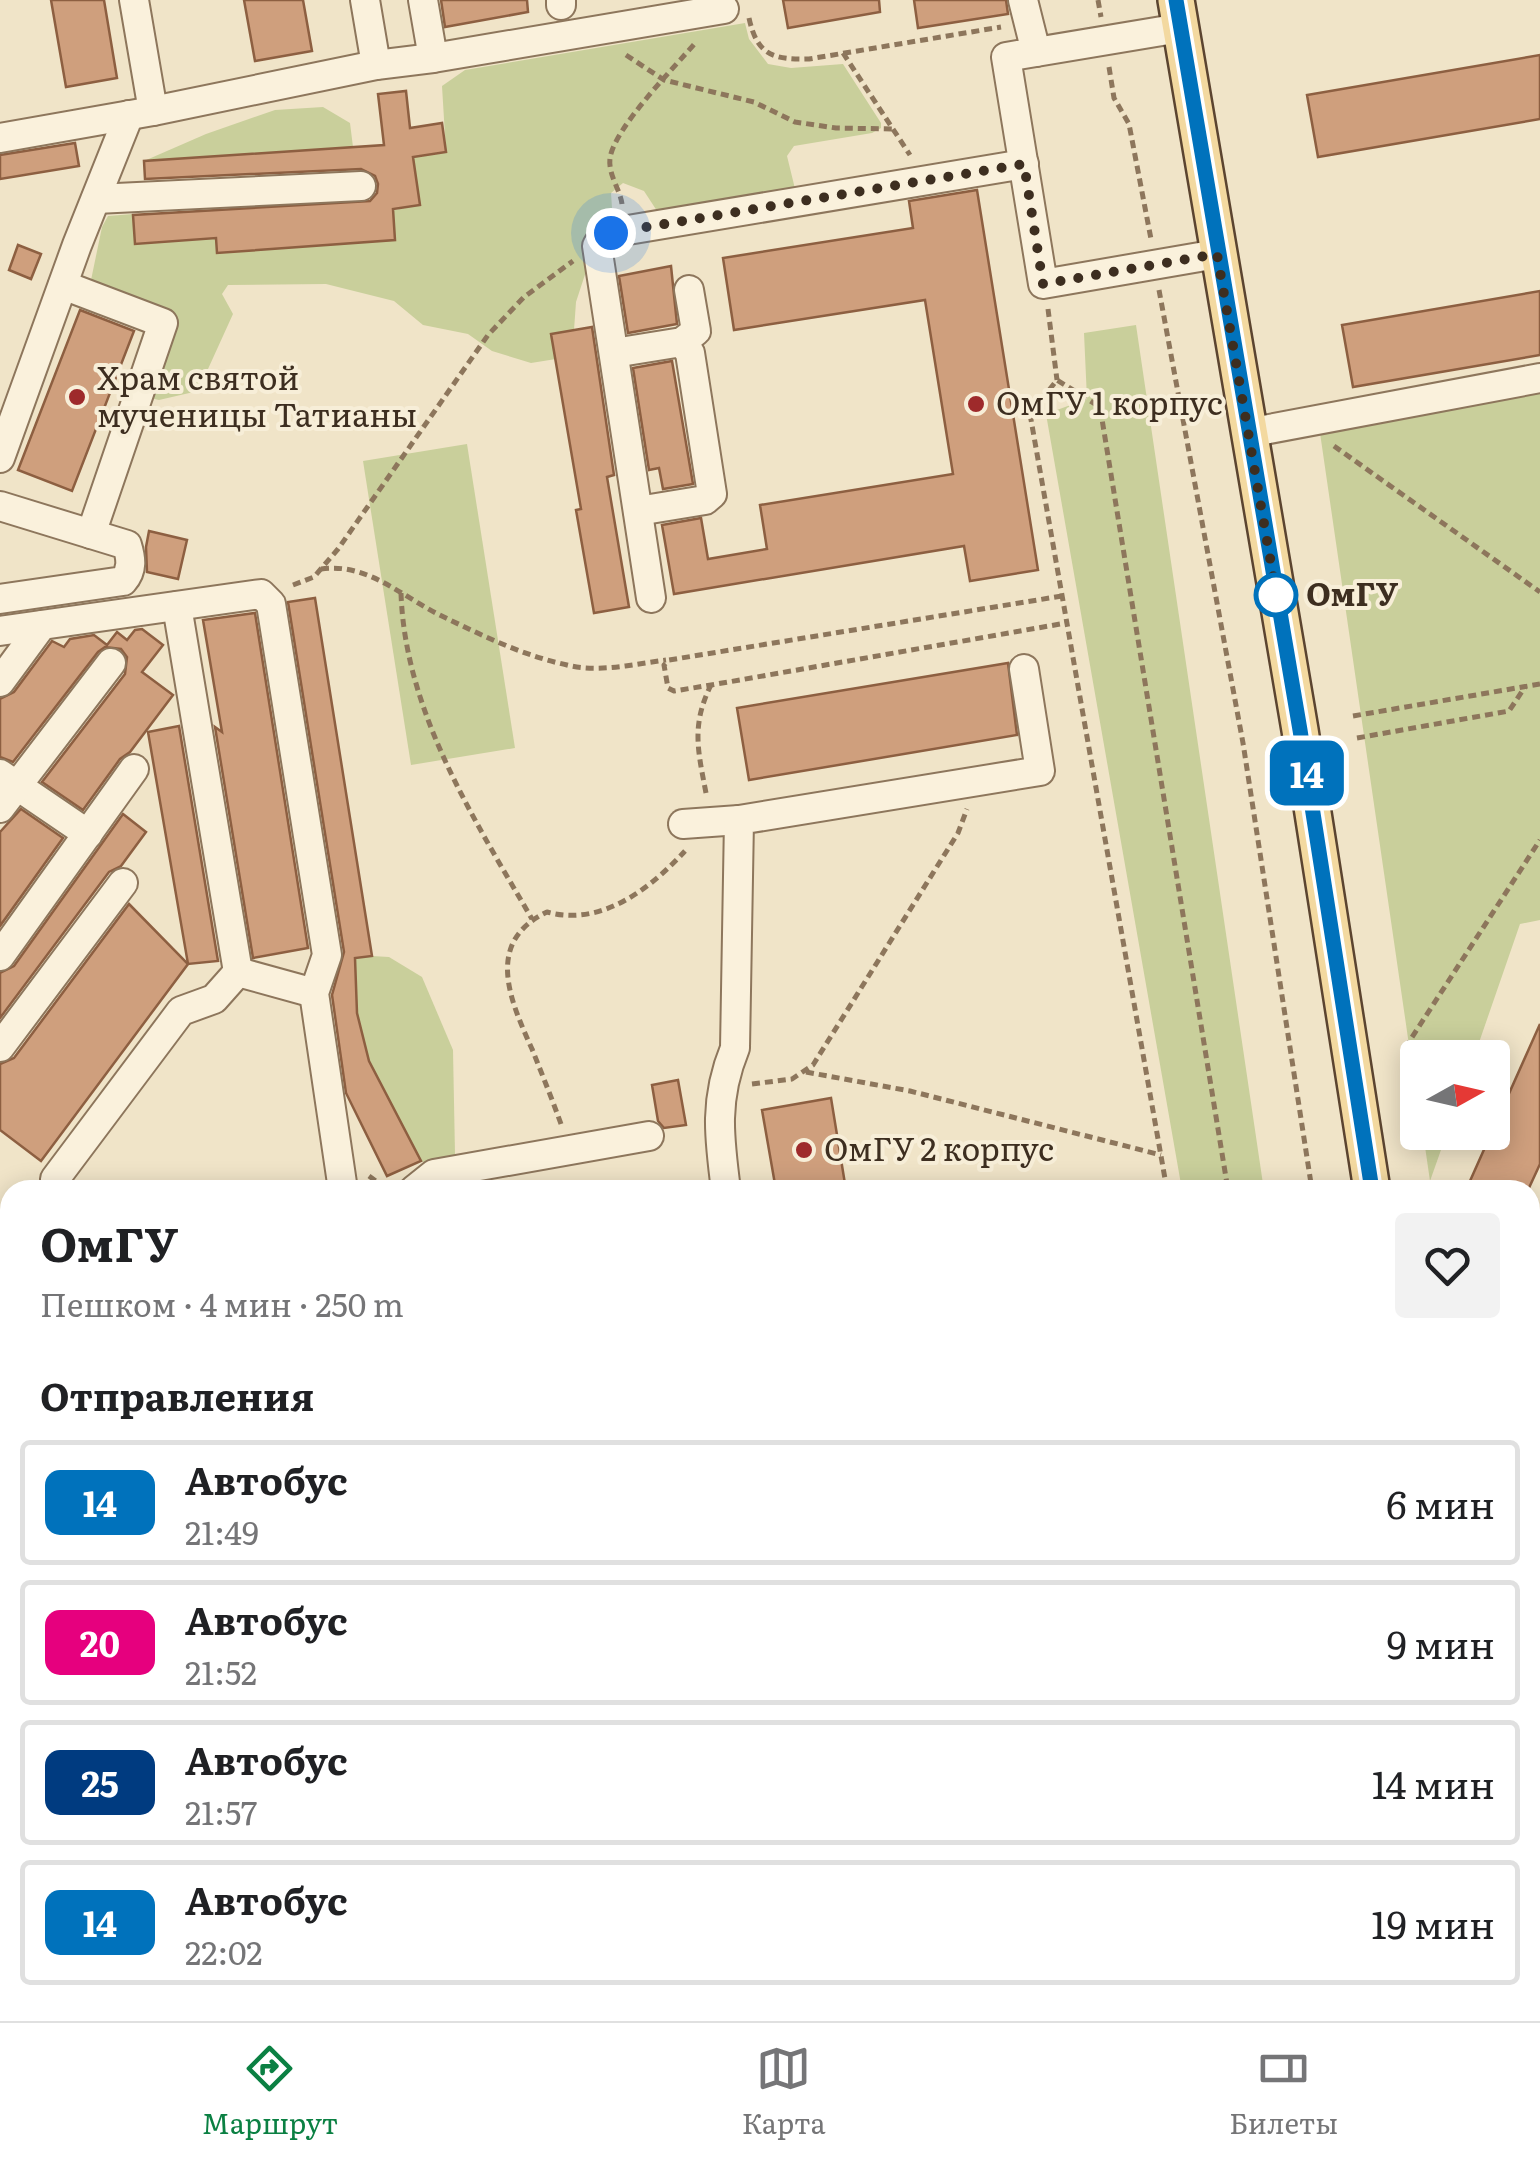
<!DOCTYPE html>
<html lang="ru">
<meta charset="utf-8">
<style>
:root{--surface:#fff;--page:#f2f2f2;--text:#202124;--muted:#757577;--line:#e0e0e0;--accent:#0b8043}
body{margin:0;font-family:Literata,serif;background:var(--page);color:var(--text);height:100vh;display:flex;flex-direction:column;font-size:38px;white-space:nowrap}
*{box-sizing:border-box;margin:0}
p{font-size:32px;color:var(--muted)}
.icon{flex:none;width:55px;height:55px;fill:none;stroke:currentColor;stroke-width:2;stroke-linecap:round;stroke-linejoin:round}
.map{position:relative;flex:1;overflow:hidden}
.panel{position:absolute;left:0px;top:1180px;width:1540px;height:842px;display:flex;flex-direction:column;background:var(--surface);border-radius:30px 30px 0 0;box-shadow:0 5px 25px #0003}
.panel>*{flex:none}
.badge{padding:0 20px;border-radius:15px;font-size:35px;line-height:65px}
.needle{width:65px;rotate:82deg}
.buttons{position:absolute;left:1400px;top:1040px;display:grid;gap:20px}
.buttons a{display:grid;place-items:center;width:110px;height:110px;border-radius:10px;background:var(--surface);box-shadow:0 5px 25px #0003;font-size:50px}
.you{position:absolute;width:50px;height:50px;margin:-25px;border:8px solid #fff;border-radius:50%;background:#1a73e8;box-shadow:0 0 0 15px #1a73e833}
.map>.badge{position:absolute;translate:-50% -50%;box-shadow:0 0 0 5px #fff}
h2{padding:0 40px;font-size:38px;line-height:90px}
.round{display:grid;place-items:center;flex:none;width:105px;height:105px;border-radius:10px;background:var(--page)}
.overview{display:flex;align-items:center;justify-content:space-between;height:170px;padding:0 40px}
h1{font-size:48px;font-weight:700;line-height:75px}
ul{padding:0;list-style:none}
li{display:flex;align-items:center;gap:30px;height:125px;margin:0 20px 15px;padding:0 20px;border:5px solid var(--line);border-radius:10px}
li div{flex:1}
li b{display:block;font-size:38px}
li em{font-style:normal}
li .badge{min-width:110px;font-weight:700;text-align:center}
.dock{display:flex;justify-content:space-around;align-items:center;height:140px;border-top:2px solid var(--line);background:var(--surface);font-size:28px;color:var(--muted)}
.dock a{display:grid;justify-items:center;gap:5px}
.dock .active{color:var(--accent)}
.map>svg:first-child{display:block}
.green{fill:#c9cf9b}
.building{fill:#cf9f7d;stroke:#8d5f41;stroke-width:2.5}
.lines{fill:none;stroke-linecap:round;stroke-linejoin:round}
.minor-casing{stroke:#8d765c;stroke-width:32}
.major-casing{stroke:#5b4430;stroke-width:40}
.path{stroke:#8d765c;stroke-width:5;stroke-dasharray:8 5;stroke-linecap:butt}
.minor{stroke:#faf1dc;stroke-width:28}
.major{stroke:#f3d9a0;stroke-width:35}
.line-casing{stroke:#fff;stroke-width:22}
.line{stroke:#0072bc;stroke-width:15}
.walk{stroke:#3d2e20;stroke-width:10;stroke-dasharray:0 18}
.poi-dot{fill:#9e2a2b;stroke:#f7eed8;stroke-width:4}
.stop-dot{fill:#fff;stroke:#0072bc;stroke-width:5}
.labels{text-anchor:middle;stroke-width:8;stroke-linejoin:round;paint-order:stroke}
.poi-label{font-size:32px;fill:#3d2e20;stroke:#f7eed8;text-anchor:start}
.stop-label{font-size:32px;font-weight:bold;fill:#3d2e20;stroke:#f7eed8;text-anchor:start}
</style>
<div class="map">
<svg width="1540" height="2021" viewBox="0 0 1540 2021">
<rect width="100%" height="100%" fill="#f0e4c8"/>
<g class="green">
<polygon points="745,23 749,39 768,64 791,68 843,64 881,123 881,128 872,133 794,146 787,156 798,201 659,214 644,191 623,183 611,193 612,208 620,217 617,227 595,244 576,302 574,330 556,359 531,363 492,351 468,334 423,325 394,301 326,284 228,285 222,294 233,314 198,391 159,400 145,397 173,317 90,285 102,227 108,216 133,214 136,244 216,238 217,253 420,204 413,157 446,152 442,86 465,70"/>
<polygon points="323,107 350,123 353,147 144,161 206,134 275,110"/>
<polygon points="1136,325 1263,1184 1251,1190 1182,1190 1046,414 1087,399 1084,333"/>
<polygon points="1540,386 1540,920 1520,924 1474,1057 1418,1058 1417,1100 1319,426"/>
<polygon points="467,444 515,748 411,765 363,461"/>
<path d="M372 956 389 957 422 977 453 1050 455 1154C444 1163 434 1167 421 1161L369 1061 357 1013 355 958Z"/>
<polygon points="1423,1133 1447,1133 1430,1181"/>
</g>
<g class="building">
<polygon points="51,0 104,0 117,78 66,87"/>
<polygon points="244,0 303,0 312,51 255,61"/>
<polygon points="441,0 527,0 528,12 445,27"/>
<polygon points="783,0 879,0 880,12 788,28"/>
<polygon points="914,0 1006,0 1008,14 918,28"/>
<polygon points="1540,55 1540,119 1318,157 1307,95"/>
<polygon points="406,91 410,128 442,123 446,152 413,157 420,205 393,209 395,240 217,253 216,238 135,244 133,215 370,201 377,193 378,184 375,176 361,169 145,179 144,161 384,145 378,94"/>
<polygon points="75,143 79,166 0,179 0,155"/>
<polygon points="977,190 1038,570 970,581 964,546 674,594 662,525 701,518 708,559 767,549 760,505 953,474 925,300 734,330 723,258 913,228 909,201"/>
<polygon points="18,245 41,254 31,279 9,270"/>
<polygon points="671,266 677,324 628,333 619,276"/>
<polygon points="1540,291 1540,355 1353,387 1342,325"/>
<polygon points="80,310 134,331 72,491 18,470"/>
<polygon points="592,327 614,475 607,477 629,607 594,613 576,510 581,509 551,334"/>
<polygon points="672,361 693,484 663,489 659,468 649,470 633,368"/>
<polygon points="149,531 187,540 178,579 147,572 146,547"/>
<polygon points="315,598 372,956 355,958 357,1013 369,1061 421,1161 387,1176 346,1093 332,995 344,952 288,602"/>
<polygon points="255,613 308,948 253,958 215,727 222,732 203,620"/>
<polygon points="142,629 163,645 142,672 173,695 130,752 120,759 83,810 42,782 125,674 127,657 121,649 105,647 98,652 13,762 0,757 0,699 14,692 52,641 64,647 70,639 94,635 107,645 117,632 127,640 135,630"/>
<polygon points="1008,663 1017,735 749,780 737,708"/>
<polygon points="179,726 218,961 188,964 148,732"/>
<polygon points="21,809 63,838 0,926 0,832"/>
<polygon points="123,814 146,832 121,866 109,872 0,1018 0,973 14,966"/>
<polygon points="129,904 188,964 41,1161 0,1130 0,1064 14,1058"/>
<polygon points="1540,1024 1540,1164 1528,1190 1466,1190"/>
<polygon points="678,1080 686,1125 664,1128 658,1121 652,1085"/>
<polygon points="831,1098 846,1190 776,1190 762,1110"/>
</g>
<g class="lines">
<g class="minor-casing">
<g id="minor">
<polyline points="134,0 153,111"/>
<polyline points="365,0 376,65"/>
<polyline points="423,0 433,58"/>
<polyline points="561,0 561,5"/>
<polyline points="1023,0 1036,52"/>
<polyline points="1180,28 1006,57 1043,284 1217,254"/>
<polyline points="0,138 153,111 376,65 433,58 724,9"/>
<polyline points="96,199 361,186"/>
<polyline points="63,285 163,323 91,534"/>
<polyline points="614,353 682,342 696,331 689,290"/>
<polyline points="1248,433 1540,378"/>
<polyline points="0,458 77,245 129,115"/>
<path d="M0 506 127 545C131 558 133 570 123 581L0 599"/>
<polyline points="638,511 705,500 712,494 690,353 682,342"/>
<polyline points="651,598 597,246 604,234 1024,164"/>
<polyline points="0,631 261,594 271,604 327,955 314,993 343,1190"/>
<polyline points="0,682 42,625"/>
<polyline points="0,774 88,834"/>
<polyline points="0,808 111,663"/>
<polyline points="683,824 739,820"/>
<polyline points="0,956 134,769"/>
<polyline points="238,972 314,993"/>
<polyline points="0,1047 123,883"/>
<polyline points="55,1179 181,1011 214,999 238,972 177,606"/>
<polyline points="414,1190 434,1174 649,1136"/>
<path d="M726 1190C719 1137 714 1099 735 1048L739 820 1040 771 1024 669"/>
<polyline points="1530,1313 1540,1311"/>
<polyline points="0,1508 10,1513"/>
<polyline points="1530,1737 1540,1736"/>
<polyline points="0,1924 10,1922"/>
<polyline points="0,2005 10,2007"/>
<polyline points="48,2012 101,2021"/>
<polyline points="324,2012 325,2021"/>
<polyline points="904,2012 906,2021"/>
<polyline points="1254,2012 1256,2021"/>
<polyline points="115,2021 138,2018"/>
<polyline points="987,2021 1049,2012"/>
</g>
</g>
<g class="major-casing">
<g id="major">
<polyline points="1176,0 1300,730 1372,1190"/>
<polyline points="1510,2012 1512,2021"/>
</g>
</g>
<g class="path">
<polyline points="1098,0 1101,17"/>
<path d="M749 18C757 55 773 60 809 59L1001 27"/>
<polyline points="843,53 910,155"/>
<polyline points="626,55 664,80 754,102 795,122 836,128 893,129"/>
<polyline points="1109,67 1114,98 1129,124 1151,239"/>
<path d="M622 204C620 189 608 175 610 158 615 127 674 68 696 42"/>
<polyline points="1159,290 1243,743 1312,1190"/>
<polyline points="1048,309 1057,380"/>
<polyline points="1334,446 1540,592"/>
<path d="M321 569C369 562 404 599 446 618 485 637 525 656 567 665 599 673 634 664 666 660"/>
<polyline points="293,585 314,577 338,549 488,335 524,297 573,261"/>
<path d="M401 593C405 712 474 819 532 919"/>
<polyline points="1062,596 669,660 664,665 668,688 674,691 711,685 1066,623"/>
<polyline points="1353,716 1540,684"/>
<polyline points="1357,738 1509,711 1525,687"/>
<path d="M706 793C698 751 691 725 711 685"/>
<polyline points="1405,1048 1540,840"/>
<polyline points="806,1072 910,1091 1161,1155"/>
<polyline points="752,1084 792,1079 813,1065 958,833 967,809"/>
<path d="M561 1124C552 1099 542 1074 532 1049 510 1000 484 942 547 912 601 927 650 889 685 851"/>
<polyline points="369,1176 388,1190"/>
<polyline points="1167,1190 1030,414 1057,380 1100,407 1228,1190"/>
<polyline points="1535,1434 1540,1433"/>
<polyline points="1531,1853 1540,1852"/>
<polyline points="516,2012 527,2021"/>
<polyline points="574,2012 576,2021"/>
<polyline points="1380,2012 1381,2021"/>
<polyline points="768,2021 818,2012"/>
</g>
<use href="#minor" class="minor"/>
<use href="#major" class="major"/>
</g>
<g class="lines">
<g class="line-casing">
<polyline id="line" points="1176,0 1300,730 1372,1190"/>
</g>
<use href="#line" class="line"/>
<polyline class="walk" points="611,233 1024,164 1043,284 1217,254 1277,598 1276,595"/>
</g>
<g class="poi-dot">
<circle cx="77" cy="397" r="10"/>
<circle cx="976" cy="404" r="10"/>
<circle cx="804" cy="1150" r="10"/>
</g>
<circle class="stop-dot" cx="1276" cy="595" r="20"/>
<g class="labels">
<g class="poi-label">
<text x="97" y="390">Храм святой<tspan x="97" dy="37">мученицы Татианы</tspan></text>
<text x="996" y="415">ОмГУ 1 корпус</text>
<text x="824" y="1161">ОмГУ 2 корпус</text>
</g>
<g class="stop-label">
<text x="1306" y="606">ОмГУ</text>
</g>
</g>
</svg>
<div class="buttons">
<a><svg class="needle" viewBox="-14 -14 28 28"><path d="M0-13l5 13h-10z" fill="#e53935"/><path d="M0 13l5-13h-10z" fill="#757577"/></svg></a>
</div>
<div class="you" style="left:611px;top:233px"></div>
<b class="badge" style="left:1307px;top:773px;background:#0072bc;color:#fff">14</b>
<section class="panel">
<div class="overview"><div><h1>ОмГУ</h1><p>Пешком · 4 мин · 250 m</p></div><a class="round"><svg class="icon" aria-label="heart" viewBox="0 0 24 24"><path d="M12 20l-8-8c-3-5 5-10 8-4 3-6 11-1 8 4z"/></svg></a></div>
<h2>Отправления</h2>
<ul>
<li><span class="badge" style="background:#0072bc;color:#fff">14</span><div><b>Автобус</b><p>21:49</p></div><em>6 мин</em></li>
<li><span class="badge" style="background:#e6007e;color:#fff">20</span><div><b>Автобус</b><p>21:52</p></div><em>9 мин</em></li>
<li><span class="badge" style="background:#003b80;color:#fff">25</span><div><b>Автобус</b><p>21:57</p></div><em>14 мин</em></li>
<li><span class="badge" style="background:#0072bc;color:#fff">14</span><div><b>Автобус</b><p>22:02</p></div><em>19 мин</em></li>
</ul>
</section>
</div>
<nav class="dock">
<a class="active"><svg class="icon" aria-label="directions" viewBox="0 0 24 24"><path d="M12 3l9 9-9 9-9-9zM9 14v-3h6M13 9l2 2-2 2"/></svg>Маршрут</a>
<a><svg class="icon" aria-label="map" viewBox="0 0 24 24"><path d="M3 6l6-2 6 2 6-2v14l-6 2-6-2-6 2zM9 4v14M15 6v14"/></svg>Карта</a>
<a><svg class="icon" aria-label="tickets" viewBox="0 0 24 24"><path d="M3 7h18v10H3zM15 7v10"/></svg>Билеты</a>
</nav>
